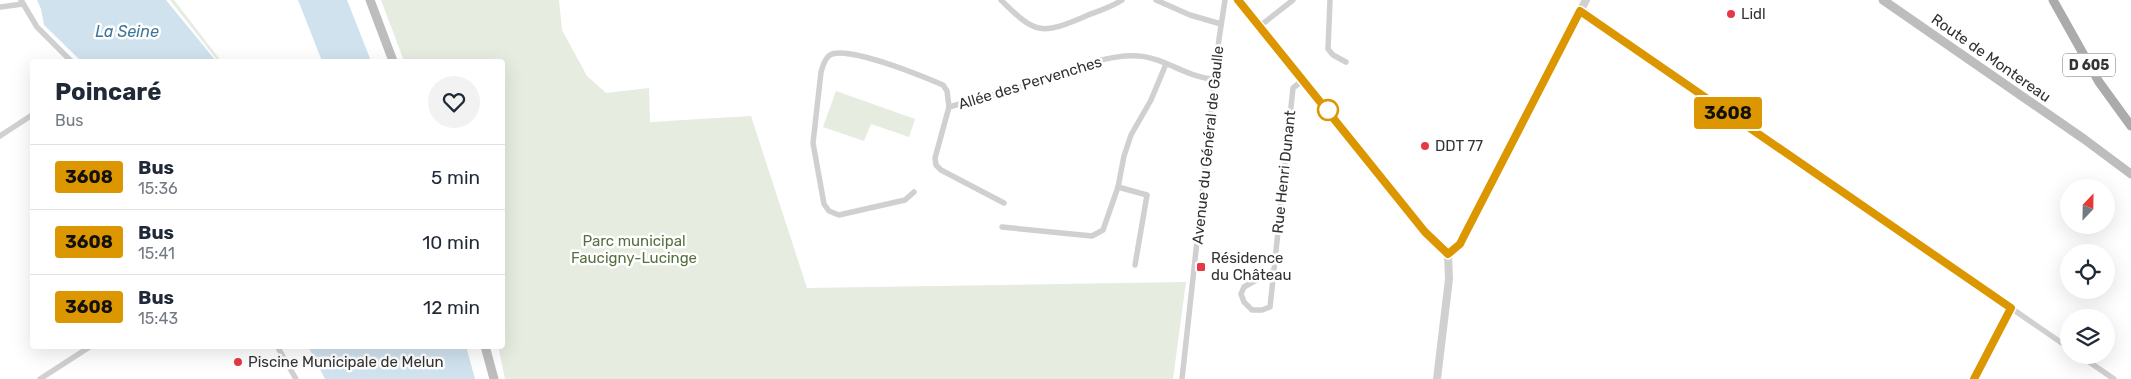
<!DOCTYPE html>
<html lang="fr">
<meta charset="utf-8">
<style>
:root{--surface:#fff;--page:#f2f2f3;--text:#1f2937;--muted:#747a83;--line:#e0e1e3}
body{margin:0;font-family:Rubik,sans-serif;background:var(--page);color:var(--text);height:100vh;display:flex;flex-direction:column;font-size:19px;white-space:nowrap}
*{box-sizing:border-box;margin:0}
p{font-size:16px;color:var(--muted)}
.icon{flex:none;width:28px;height:28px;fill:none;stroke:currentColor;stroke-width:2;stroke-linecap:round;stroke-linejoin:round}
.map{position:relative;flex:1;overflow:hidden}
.panel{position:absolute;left:30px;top:59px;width:475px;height:290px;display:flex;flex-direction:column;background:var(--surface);border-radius:5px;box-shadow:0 5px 20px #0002}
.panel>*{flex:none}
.badge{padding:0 10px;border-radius:4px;font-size:18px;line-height:32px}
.needle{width:32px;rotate:22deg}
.fabs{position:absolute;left:2060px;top:179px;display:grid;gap:10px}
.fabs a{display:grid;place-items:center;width:55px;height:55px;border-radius:50%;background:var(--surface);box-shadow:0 5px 20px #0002;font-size:25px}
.map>.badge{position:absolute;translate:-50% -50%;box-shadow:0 0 0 2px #fff}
.round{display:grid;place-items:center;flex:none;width:52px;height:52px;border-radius:26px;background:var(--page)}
.headline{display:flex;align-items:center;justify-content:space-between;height:85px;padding:0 25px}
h1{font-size:24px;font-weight:700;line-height:38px}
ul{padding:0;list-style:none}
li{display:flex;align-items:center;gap:15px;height:65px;padding:0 25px;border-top:1px solid var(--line)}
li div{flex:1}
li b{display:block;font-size:19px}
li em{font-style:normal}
li .badge{min-width:55px;font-weight:700;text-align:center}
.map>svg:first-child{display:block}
.green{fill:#e6ecdf}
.water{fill:#cfe2ee}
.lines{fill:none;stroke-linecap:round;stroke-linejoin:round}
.minor{stroke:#d0d0d0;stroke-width:5.5}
.tertiary{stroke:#d0d0d0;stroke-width:8}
.secondary{stroke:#bdbdbd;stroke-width:9}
.primary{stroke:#ababab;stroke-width:9}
.line-casing{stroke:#fff;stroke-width:11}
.line{stroke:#dc9600;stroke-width:8}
.poi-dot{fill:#e63946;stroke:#fff;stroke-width:2}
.stop-dot{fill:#fff;stroke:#dc9600;stroke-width:2.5}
.labels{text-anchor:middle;stroke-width:5;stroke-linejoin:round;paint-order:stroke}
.shield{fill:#fff;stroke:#707070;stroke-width:1}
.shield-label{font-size:14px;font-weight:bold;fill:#333}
.poi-label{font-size:15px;fill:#333;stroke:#fff;text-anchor:start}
.street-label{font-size:15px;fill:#333;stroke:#fff}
.park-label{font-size:15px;fill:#56703f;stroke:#fff}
.water-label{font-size:16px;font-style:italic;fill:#3f7597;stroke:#fff}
</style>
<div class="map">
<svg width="2131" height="379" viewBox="0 0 2131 379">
<rect width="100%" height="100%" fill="#fff"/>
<g class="green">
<polygon points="170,0 174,0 221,61 218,61"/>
<polygon points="381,0 559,0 562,30 587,76 606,93 649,88 650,122 751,116 807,288 1186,282 1173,379 505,379 498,346 502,346 502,61 404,61"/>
<polygon points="836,91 915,119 909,137 871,124 864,141 823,127"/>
</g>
<g class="water">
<polygon points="37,0 166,0 216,61 81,61 44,25 41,9"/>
<polygon points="298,0 347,0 371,61 322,61"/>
<polygon points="308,346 466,346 475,379 325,379"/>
</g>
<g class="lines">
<g class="minor">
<polyline points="21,0 37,27 71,61"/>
<path d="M1001 0C1036 35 1042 35 1086 16 1098 11 1112 7 1122 0"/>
<polyline points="1156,0 1190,15 1221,24"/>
<polyline points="1238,0 1425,231 1448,254"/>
<polyline points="1330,0 1328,49 1333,55 1346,62"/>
<polyline points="0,7 23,4"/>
<polyline points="1580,11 2069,348"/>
<polyline points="1260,26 1293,0"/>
<polyline points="0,136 32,115"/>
<polyline points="1118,187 1147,195 1135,265"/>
<path d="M914 192 905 200 839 215 829 211 824 204 813 143 821 72C823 66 824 59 830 55 847 45 924 77 943 85L947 91 949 107"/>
<path d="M1004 203 941 170 936 165 935 158 949 107C974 100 999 94 1023 86 1059 75 1101 54 1138 56 1163 57 1190 79 1214 79"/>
<polyline points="1002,227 1092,236 1103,230 1118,187 1124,156 1131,135 1151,100 1166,64"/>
<polyline points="1274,270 1270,307 1262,310 1252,310 1244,302 1241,294 1244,287 1274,270 1293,88 1303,80"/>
<polyline points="277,346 296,379"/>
<polyline points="2079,355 2114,379"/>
<polyline points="40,379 91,346"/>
<polyline points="1182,379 1219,39 1225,0"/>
<polyline points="1974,379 2011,308"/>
</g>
<polyline class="tertiary" points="1437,379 1449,279 1448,254 1460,244 1465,236 1586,0"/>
<g class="secondary">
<polyline points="370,0 393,61"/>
<polyline points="1883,0 2084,139 2131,174"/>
<polyline points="485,346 494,379"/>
</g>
<polyline class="primary" points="2053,0 2099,82 2131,126"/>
</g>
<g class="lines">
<g class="line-casing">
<polyline id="line" points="1238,0 1425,232 1448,254 1460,244 1464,236 1580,11 2011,308 1974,379"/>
</g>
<use href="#line" class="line"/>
</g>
<g class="poi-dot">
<circle cx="1731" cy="14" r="5"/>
<circle cx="1425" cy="146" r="5"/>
<rect x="1196" y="262" width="10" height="10" rx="2.5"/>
<circle cx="238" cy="362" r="5"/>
</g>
<circle class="stop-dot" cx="1328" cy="110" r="10"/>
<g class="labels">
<rect class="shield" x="2063" y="53.5" width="52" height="23" rx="4"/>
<g class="shield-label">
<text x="2089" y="70">D 605</text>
</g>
<g class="poi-label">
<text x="1741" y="19">Lidl</text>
<text x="1435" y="151">DDT 77</text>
<text x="1211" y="263">Résidence<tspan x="1211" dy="17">du Château</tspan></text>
<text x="248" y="367">Piscine Municipale de Melun</text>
</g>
<g class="street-label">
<text transform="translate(1991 58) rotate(35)" y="5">Route de Montereau</text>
<text transform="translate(1030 83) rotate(-17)" y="5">Allée des Pervenches</text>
<text transform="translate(1208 145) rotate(-84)" y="5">Avenue du Général de Gaulle</text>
<text transform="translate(1284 172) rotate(-84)" y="5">Rue Henri Dunant</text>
</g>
<g class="park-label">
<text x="634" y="246">Parc municipal<tspan x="634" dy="17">Faucigny-Lucinge</tspan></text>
</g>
<g class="water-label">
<text x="127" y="37">La Seine</text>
</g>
</g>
</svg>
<div class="fabs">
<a><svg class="needle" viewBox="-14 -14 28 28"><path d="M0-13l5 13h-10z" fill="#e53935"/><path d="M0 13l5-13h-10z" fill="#747a83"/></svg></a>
<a><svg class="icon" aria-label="locate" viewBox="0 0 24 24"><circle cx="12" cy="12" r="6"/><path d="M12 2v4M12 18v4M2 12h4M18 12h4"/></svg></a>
<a><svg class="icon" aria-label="layers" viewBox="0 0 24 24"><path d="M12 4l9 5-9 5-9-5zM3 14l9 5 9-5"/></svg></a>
</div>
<b class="badge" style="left:1728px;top:113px;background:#dc9600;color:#111">3608</b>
<section class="panel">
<div class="headline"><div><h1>Poincaré</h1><p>Bus</p></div><a class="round"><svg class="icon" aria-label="heart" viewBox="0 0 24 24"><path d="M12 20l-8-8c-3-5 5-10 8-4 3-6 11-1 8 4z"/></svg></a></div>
<ul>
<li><span class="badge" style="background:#dc9600;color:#111">3608</span><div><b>Bus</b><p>15:36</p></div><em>5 min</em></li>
<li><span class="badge" style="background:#dc9600;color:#111">3608</span><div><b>Bus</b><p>15:41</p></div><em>10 min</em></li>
<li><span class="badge" style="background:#dc9600;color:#111">3608</span><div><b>Bus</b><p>15:43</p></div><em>12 min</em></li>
</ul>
</section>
</div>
